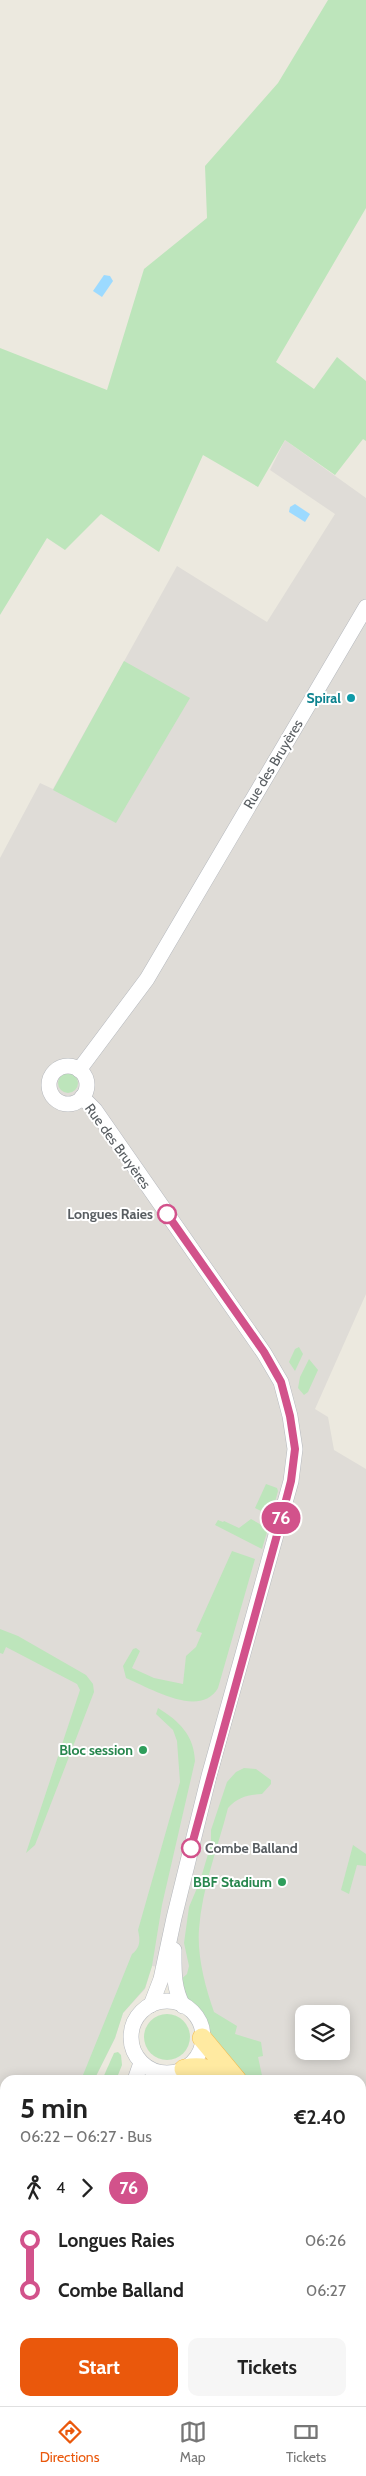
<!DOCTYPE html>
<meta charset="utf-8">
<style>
:root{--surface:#fff;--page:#f6f6f6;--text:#222;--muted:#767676;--line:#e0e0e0;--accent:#ea580c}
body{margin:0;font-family:Cabin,sans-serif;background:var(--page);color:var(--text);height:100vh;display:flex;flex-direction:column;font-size:19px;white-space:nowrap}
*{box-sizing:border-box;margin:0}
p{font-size:16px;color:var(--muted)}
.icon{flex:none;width:28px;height:28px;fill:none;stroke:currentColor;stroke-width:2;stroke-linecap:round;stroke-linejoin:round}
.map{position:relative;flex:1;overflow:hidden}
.details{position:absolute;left:0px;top:2075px;width:366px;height:331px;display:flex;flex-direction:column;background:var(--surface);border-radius:15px 15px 0 0;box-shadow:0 2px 12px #0003}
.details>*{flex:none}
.badge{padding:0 10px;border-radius:16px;font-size:18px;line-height:32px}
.fabs{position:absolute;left:295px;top:2005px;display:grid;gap:10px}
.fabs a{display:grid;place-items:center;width:55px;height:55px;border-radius:10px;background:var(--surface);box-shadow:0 2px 12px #0003;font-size:25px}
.map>.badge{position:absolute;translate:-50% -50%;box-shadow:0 0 0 2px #fff}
.legs{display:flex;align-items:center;gap:8px;height:55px;padding:0 20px;font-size:16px}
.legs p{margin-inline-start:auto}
.overview{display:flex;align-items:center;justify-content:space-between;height:85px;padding:0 20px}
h1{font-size:28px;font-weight:800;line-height:38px}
.cta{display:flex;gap:10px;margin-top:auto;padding:10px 20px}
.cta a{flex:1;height:58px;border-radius:10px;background:var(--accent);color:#fff;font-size:20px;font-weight:800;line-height:58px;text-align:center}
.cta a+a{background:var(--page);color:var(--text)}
ul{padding:0 20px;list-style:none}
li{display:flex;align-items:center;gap:18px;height:50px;font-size:19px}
li i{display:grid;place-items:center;width:8px;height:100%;margin:0 6px;background:currentColor}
li i::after{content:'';width:12px;height:12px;margin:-6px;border:4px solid;border-radius:50%;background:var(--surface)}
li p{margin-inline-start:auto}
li:first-child i{background:linear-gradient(#0000 50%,currentColor 0)}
li:last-child i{background:linear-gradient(currentColor 50%,#0000 0)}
.tab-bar{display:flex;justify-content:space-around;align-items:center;height:70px;border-top:1px solid var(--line);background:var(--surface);font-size:14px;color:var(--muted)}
.tab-bar a{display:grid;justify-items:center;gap:2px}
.tab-bar .selected{color:var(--accent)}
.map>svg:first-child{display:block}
.commercial{fill:#fef1d2}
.industrial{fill:#dfdcd7;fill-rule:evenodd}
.green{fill:#bde5bb}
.water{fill:#9cdaff}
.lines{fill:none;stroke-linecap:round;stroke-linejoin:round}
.tertiary-casing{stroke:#b5b8bd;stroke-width:16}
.primary-casing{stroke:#f4bd51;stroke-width:20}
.tertiary{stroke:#fff;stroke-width:15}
.primary{stroke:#ffeaa1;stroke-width:19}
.tram{stroke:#b1b2b2;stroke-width:1}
.line-1-casing{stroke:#fff;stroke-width:11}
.line-1{stroke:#d2528b;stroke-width:8}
.culture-dot{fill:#0f9aa8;stroke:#fff;stroke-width:2}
.stop-1-dot{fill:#fff;stroke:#d2528b;stroke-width:2.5}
.leisure-dot{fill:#2e9e5b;stroke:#fff;stroke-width:2}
.labels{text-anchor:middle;stroke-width:4;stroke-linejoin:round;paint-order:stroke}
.culture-label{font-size:14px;font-weight:bold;fill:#0d838f;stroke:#fff;text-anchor:end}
.street-label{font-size:14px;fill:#585d61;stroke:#fff}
.stop-label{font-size:14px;font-weight:bold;fill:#585d61;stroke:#fff;text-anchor:end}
.leisure-label{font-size:14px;font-weight:bold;fill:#27864d;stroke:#fff;text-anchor:end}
</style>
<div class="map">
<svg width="366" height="2406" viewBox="0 0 366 2406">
<rect width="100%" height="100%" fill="#ece9df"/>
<g class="commercial">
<polygon points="361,2196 366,2196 366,2406 301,2406 306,2401 361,2401"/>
<polygon points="0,2257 5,2259 5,2401 140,2402 123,2406 0,2406"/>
</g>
<path class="industrial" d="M285 440 366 498V1294L315 1409 328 1417 334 1450 366 1469V2167L361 2168V2080H243L211 2041 206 2021 200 2010 185 1997 177 1969 152 1966 145 1989 123 2013 115 2038 94 2080H5V2160H0V858L40 783 53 789 177 566 267 622 335 514 270 470ZM304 2014H341V2051H304Z"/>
<g class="green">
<polygon points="328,0 366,0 366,208 276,362 314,389 337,357 366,381 366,441 363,439 335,475 285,440 258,487 203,455 159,552 101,514 65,550 47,538 0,615 0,348 107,390 144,269 207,218 205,166 278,83"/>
<polygon points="124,661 190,698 116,823 53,790"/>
<circle cx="68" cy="1083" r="10"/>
<polygon points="299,1347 303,1354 295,1371 289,1362 295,1349"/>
<polygon points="309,1359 318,1370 308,1392 304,1395 298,1388 300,1377"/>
<polygon points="266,1484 277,1488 278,1491 272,1513 267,1514 255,1508"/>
<polygon points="251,1519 265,1527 267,1532 262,1549 215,1525 218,1520 223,1522 224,1521 239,1528"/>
<path d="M232 1551 255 1559 218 1688C200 1719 150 1688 126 1678L123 1666 133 1649 136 1648 140 1651 132 1668 154 1678 183 1684 186 1656 196 1647 202 1633 196 1631Z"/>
<polygon points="0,1629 18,1636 86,1675 93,1684 94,1692 35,1845 26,1853 80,1690 77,1684 6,1647 3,1654 0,1653"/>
<path d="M158 1708C179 1721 194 1735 195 1761L162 1905 152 1966 145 1988 123 2013 115 2038 94 2080H81L132 1954C141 1947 140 1939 138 1930L180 1782 177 1741 173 1730 156 1714Z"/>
<path d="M244 1768 256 1769 271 1780V1784L262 1794C247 1795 238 1797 228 1808 218 1847 202 1888 199 1929 197 1956 205 1986 214 2012L237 2026 235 2034 261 2042 263 2056 258 2057 263 2080H243L211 2041 206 2021 200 2010 185 1997 179 1981 187 1974 189 1966 184 1943 189 1907 200 1881 211 1844V1830L227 1782 236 1772Z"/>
<polygon points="353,1845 366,1854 366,1866 357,1865 349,1894 341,1890"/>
<circle cx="167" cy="2037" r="23"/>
<polygon points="118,2052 121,2055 122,2065 116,2080 102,2080 114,2053"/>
<polygon points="366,2321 366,2396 361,2396 361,2322"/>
<polygon points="226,2401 275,2401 276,2402 272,2406 235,2406"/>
</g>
<g class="water">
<polygon points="104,275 110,276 113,281 102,297 93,291"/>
<polygon points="295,504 310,514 305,522 289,512 290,507"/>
</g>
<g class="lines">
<g class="tertiary-casing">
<g id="tertiary">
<circle cx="68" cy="1085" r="19"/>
<polyline points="79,1070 147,979 366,607"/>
<polyline points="82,1097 95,1110 264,1353 281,1382 290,1416 295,1449 291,1481 209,1776 174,1918 161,1979 151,2005"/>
<path d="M174 1950C174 1970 173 1987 183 2006"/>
<circle cx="167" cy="2037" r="36"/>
<polyline points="135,2080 141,2063"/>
<polyline points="0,2222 5,2224"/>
<polyline points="361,2309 366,2306"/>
</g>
</g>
<g class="primary-casing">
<g id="primary">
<polyline points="202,2038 237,2080"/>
<path d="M184 2069C201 2066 212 2068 225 2080"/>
<polyline points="361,2173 366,2174"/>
<polyline points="0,2185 5,2185"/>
<polyline points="361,2189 366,2188"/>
<polyline points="0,2200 5,2200"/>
</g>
</g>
<use href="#tertiary" class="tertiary"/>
<use href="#primary" class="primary"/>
<g class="tram">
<polyline points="0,2241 5,2242"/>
<polyline points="188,2401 189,2406"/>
</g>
</g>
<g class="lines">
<g class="line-1-casing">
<polyline id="line-1" points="167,1214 264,1352 281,1382 290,1416 295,1449 291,1481 277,1535 191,1848"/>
</g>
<use href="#line-1" class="line-1"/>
</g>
<circle class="culture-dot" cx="351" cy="698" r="5"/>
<g class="stop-1-dot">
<circle cx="167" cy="1214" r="9"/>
<circle cx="191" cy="1848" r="9"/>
</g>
<g class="leisure-dot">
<circle cx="143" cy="1750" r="5"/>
<circle cx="282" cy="1882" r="5"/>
</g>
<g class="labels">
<g class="culture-label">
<text x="341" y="703">Spiral</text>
</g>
<g class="street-label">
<text transform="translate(273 764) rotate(-59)" y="5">Rue des Bruyères</text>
<text transform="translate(118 1146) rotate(54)" y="5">Rue des Bruyères</text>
</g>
<g class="stop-label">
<text x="153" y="1219">Longues Raies</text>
<text x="205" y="1853" text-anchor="start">Combe Balland</text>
</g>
<g class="leisure-label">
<text x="133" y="1755">Bloc session</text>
<text x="272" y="1887">BBF Stadium</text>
</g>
</g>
</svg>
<div class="fabs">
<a><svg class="icon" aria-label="layers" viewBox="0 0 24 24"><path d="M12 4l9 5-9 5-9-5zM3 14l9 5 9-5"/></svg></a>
</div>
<b class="badge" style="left:281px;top:1518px;background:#d2528b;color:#fff">76</b>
<section class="details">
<div class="overview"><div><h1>5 min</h1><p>06:22 – 06:27 · Bus</p></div><b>€2.40</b></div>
<div class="legs"><svg class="icon" aria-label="walk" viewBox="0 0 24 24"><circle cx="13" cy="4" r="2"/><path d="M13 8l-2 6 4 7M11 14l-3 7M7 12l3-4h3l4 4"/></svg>4<svg class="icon" aria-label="forward" viewBox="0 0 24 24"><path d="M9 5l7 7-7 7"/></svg><b class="badge" style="background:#d2528b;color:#fff">76</b></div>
<ul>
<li><i style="color:#d2528b"></i><b>Longues Raies</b><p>06:26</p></li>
<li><i style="color:#d2528b"></i><b>Combe Balland</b><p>06:27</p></li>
</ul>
<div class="cta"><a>Start</a><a>Tickets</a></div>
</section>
</div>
<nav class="tab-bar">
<a class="selected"><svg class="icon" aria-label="directions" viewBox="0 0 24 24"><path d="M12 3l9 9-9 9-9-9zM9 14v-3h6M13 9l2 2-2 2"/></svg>Directions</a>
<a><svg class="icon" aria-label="map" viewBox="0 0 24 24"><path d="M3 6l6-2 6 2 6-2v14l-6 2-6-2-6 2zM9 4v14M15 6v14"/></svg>Map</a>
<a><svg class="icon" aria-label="tickets" viewBox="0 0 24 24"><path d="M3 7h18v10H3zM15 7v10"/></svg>Tickets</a>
</nav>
